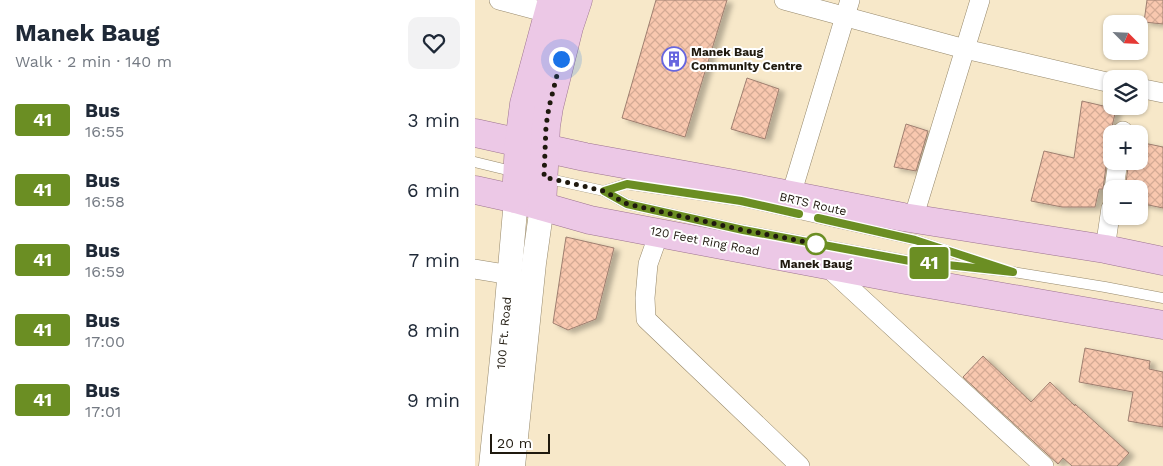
<!DOCTYPE html>
<meta charset="utf-8">
<style>
:root{--surface:#fff;--page:#f2f2f3;--text:#1f2937;--muted:#747a83}
body{margin:0;font-family:"Work Sans",sans-serif;background:var(--page);color:var(--text);height:100vh;display:flex;flex-direction:column;font-size:19px;white-space:nowrap}
*{box-sizing:border-box;margin:0}
p{font-size:16px;color:var(--muted)}
.icon{flex:none;width:28px;height:28px;fill:none;stroke:currentColor;stroke-width:2;stroke-linecap:round;stroke-linejoin:round}
.map{position:relative;flex:1;overflow:hidden}
.side{display:flex;flex-direction:column;background:var(--surface);width:475px}
.side>*{flex:none}
.badge{padding:0 10px;border-radius:4px;font-size:18px;line-height:32px}
.needle{width:32px;rotate:114deg}
.tools{position:absolute;left:628px;top:15px;display:grid;gap:10px}
.tools a{display:grid;place-items:center;width:45px;height:45px;border-radius:10px;background:var(--surface);box-shadow:0 1px 4px #0004;font-size:25px}
.scale{position:absolute;left:15px;bottom:12px;width:60px;box-sizing:border-box;padding-left:5px;border:2px solid #1f190e;border-top:0;font-size:14px;line-height:18px;white-space:nowrap;color:#1f190e;-webkit-text-stroke:4px #fff;paint-order:stroke}
.you{position:absolute;width:25px;height:25px;margin:-12px;border:4px solid #fff;border-radius:50%;background:#1a73e8;box-shadow:0 0 0 8px #1a73e833}
.map>.badge{position:absolute;translate:-50% -50%;box-shadow:0 0 0 2px #fff}
.round{display:grid;place-items:center;flex:none;width:52px;height:52px;border-radius:10px;background:var(--page)}
.head{display:flex;align-items:center;justify-content:space-between;height:85px;padding:0 15px}
h1{font-size:24px;font-weight:700;line-height:38px}
ul{padding:0;list-style:none}
li{display:flex;align-items:center;gap:15px;height:70px;padding:0 15px}
li div{flex:1}
li b{display:block;font-size:19px}
li em{font-style:normal}
li .badge{min-width:55px;font-weight:700;text-align:center}
main{display:flex;flex:1;min-height:0}
.map>svg:first-child{display:block}
.building{fill:url(#building-cross-hatch);stroke:#9e7f70;filter:url(#shadow)}
.lines{fill:none;stroke-linecap:round;stroke-linejoin:round}
.service-casing{stroke:#96886b;stroke-width:11}
.minor-casing{stroke:#96886b;stroke-width:20}
.tertiary-casing{stroke:#96886b;stroke-width:25}
.primary-casing{stroke:#9c738f;stroke-width:29}
.service{stroke:#fff;stroke-width:10}
.minor{stroke:#fff;stroke-width:19}
.tertiary{stroke:#fff;stroke-width:24}
.primary{stroke:#ecc8e6;stroke-width:28}
.line-casing{stroke:#fff;stroke-width:11}
.line{stroke:#6b8e23;stroke-width:8}
.walk{stroke:#1f190e;stroke-width:5;stroke-dasharray:0 9}
.stop-dot{fill:#fff;stroke:#6b8e23;stroke-width:2.5}
.labels{text-anchor:middle;stroke-width:4;stroke-linejoin:round;paint-order:stroke}
.poi-label{font-size:12px;font-weight:bold;fill:#1f190e;stroke:#fff;text-anchor:start}
.street-label{font-size:12px;fill:#1f190e;stroke:#fff}
.stop-label{font-size:12px;font-weight:bold;fill:#1f190e;stroke:#fff}
</style>
<main>
<section class="side">
<div class="head"><div><h1>Manek Baug</h1><p>Walk · 2 min · 140 m</p></div><a class="round"><svg class="icon" aria-label="heart" viewBox="0 0 24 24"><path d="M12 20l-8-8c-3-5 5-10 8-4 3-6 11-1 8 4z"/></svg></a></div>
<ul>
<li><span class="badge" style="background:#6b8e23;color:#fff">41</span><div><b>Bus</b><p>16:55</p></div><em>3 min</em></li>
<li><span class="badge" style="background:#6b8e23;color:#fff">41</span><div><b>Bus</b><p>16:58</p></div><em>6 min</em></li>
<li><span class="badge" style="background:#6b8e23;color:#fff">41</span><div><b>Bus</b><p>16:59</p></div><em>7 min</em></li>
<li><span class="badge" style="background:#6b8e23;color:#fff">41</span><div><b>Bus</b><p>17:00</p></div><em>8 min</em></li>
<li><span class="badge" style="background:#6b8e23;color:#fff">41</span><div><b>Bus</b><p>17:01</p></div><em>9 min</em></li>
</ul>
</section>
<div class="map">
<svg width="688" height="466" viewBox="0 0 688 466">
<defs>
<pattern id="building-cross-hatch" width="8" height="8" patternUnits="userSpaceOnUse" patternTransform="scale(1.25)"><rect width="8" height="8" fill="#f9c8af"/><path d="M0 0l8 8M0 8l8-8" fill="none" stroke="#d5ab95"/></pattern>
<filter id="shadow"><feDropShadow dx="5.5" dy="3" stdDeviation="2.5" flood-color="#0004"/></filter>
</defs>
<rect width="100%" height="100%" fill="#f7e8c9"/>
<g class="building">
<polygon points="181,0 252,0 210,137 147,118"/>
<polygon points="672,0 688,0 688,24 669,22"/>
<polygon points="272,78 304,89 290,139 256,129"/>
<polygon points="607,101 641,109 630,158 632,159 628,189 624,189 620,207 587,207 556,201 569,151 599,158"/>
<polygon points="431,124 453,131 441,171 419,167"/>
<polygon points="664,142 688,147 688,208 664,203 664,189 650,189 654,161 664,161"/>
<polygon points="91,237 139,248 121,319 93,330 78,323"/>
<polygon points="610,348 675,361 674,369 688,372 688,427 653,421 658,392 604,382"/>
<polygon points="508,356 556,402 575,382 600,406 600,404 654,453 642,466 597,466 588,458 583,464 488,377"/>
</g>
<g class="lines">
<g class="service-casing">
<g id="service">
<polyline points="0,162 41,172"/>
<polyline points="70,178 129,191 152,204 268,230 435,261 538,272 630,287 688,298"/>
<polyline points="129,191 151,184 266,201 440,240 518,266"/>
</g>
</g>
<g class="minor-casing">
<g id="minor">
<polyline points="24,0 73,13"/>
<polyline points="309,0 490,49 636,83"/>
<polyline points="664,88 688,93"/>
<polyline points="647,134 648,131"/>
<polyline points="639,189 643,161"/>
<polyline points="316,195 375,0"/>
<polyline points="438,219 505,0"/>
<polyline points="184,233 173,264 170,298 171,319 325,466"/>
<polyline points="630,249 636,208"/>
<polyline points="349,264 569,466"/>
<polyline points="0,269 35,275"/>
</g>
</g>
<g class="tertiary-casing">
<g id="tertiary">
<polyline points="16,466 28,349 41,199"/>
<polyline points="38,466 59,263 67,206"/>
</g>
</g>
<g class="primary-casing">
<g id="primary">
<polyline points="0,133 110,157 254,183 428,217 630,249 688,261"/>
<polyline points="0,190 41,199 115,220 431,280 688,325"/>
<polyline points="41,199 44,143 49,104 77,0"/>
<polyline points="67,206 71,126 74,107 94,27 103,0"/>
</g>
</g>
<use href="#service" class="service"/>
<use href="#minor" class="minor"/>
<use href="#tertiary" class="tertiary"/>
<use href="#primary" class="primary"/>
</g>
<g class="lines">
<g class="line-casing">
<polyline id="line" points="324,214 266,201 152,184 129,191 152,204 268,230 435,261 538,272 440,240 343,218"/>
</g>
<use href="#line" class="line"/>
<polyline class="walk" points="86,59 74,107 71,126 69,177 129,191 152,204 268,230 342,244 341,244"/>
</g>
<defs>
<g id="building-ring" transform="scale(1.25)"><circle r="9.5" fill="#fff" stroke="#6766df" stroke-width="1.5"/><path d="M-4-6H4V6H1V3H-1V6H-4ZM-2.5-4.3h1.7v1.8h-1.7ZM.8-4.3h1.7v1.8H.8ZM-2.5-1h1.7V.8h-1.7ZM.8-1h1.7V.8H.8Z" fill="#6766df"/></g>
</defs>
<g fill-rule="evenodd">
<use href="#building-ring" x="199" y="59"/>
</g>
<circle class="stop-dot" cx="341" cy="244" r="10"/>
<g class="labels">
<g class="poi-label">
<text x="216" y="56">Manek Baug<tspan x="216" dy="14">Community Centre</tspan></text>
</g>
<g class="street-label">
<text transform="translate(338 204) rotate(13)" y="4">BRTS Route</text>
<text transform="translate(230 241) rotate(11)" y="4">120 Feet Ring Road</text>
<text transform="translate(29 333) rotate(-85)" y="4">100 Ft. Road</text>
</g>
<g class="stop-label">
<text x="341" y="268">Manek Baug</text>
</g>
</g>
</svg>
<div class="tools">
<a><svg class="needle" viewBox="-14 -14 28 28"><path d="M0-13l5 13h-10z" fill="#e53935"/><path d="M0 13l5-13h-10z" fill="#747a83"/></svg></a>
<a><svg class="icon" aria-label="layers" viewBox="0 0 24 24"><path d="M12 4l9 5-9 5-9-5zM3 14l9 5 9-5"/></svg></a>
<a>+</a>
<a>−</a>
</div>
<div class="scale">20 m</div>
<div class="you" style="left:86px;top:59px"></div>
<b class="badge" style="left:454px;top:263px;background:#6b8e23;color:#fff">41</b>
</div>
</main>
